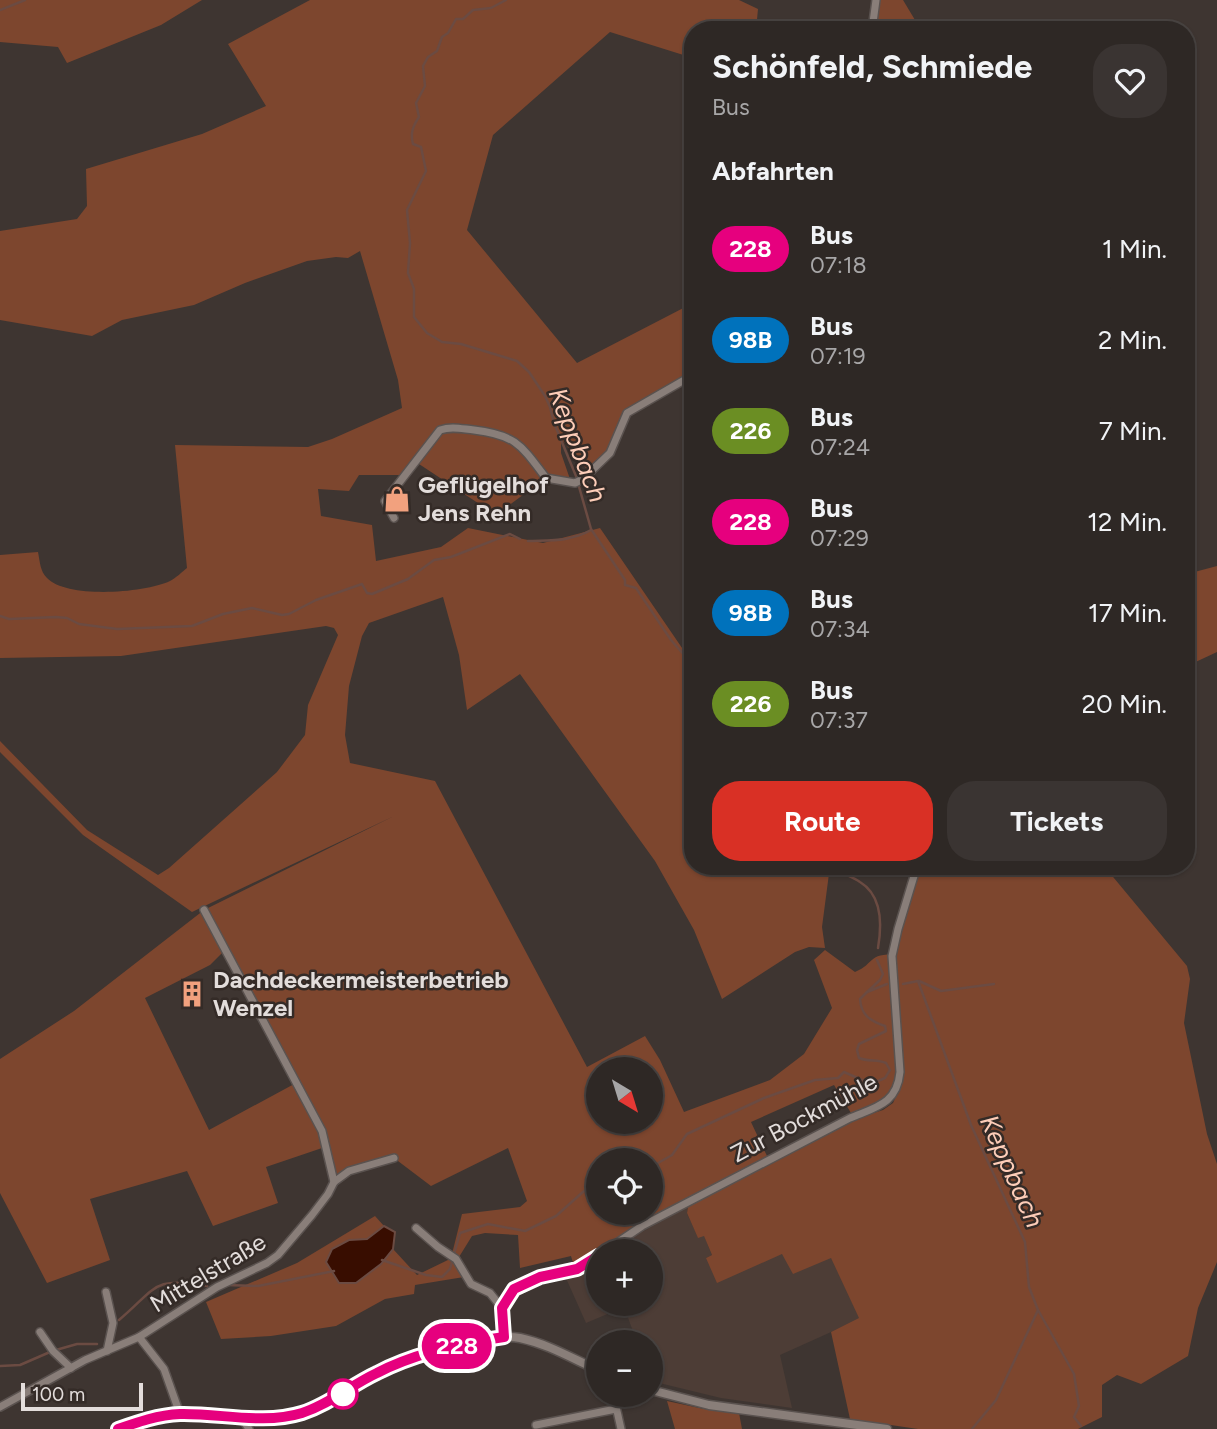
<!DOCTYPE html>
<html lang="de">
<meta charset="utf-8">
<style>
:root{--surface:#2e2825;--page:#3a3432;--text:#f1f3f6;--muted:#a7a6a7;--line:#494442;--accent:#d93025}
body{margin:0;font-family:Figtree,sans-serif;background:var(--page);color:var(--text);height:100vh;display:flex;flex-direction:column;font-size:26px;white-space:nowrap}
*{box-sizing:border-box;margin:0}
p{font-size:23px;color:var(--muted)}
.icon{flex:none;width:38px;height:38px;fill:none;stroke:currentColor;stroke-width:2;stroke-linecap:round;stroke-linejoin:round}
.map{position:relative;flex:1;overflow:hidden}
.panel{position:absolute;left:684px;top:21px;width:511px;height:854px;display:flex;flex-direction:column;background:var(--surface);border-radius:28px;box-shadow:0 2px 5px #0004,0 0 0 2px var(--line)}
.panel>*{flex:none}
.badge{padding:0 14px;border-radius:23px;font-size:24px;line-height:46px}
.needle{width:46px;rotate:142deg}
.controls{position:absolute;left:586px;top:1057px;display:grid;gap:14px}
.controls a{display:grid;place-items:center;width:77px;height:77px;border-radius:50%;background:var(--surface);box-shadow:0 2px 5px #0004,0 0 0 2px var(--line);font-size:35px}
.scale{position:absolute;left:21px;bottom:18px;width:122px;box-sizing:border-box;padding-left:7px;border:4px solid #e3dddb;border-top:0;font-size:19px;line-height:24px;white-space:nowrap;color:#e3dddb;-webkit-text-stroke:5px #342b27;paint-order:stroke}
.map>.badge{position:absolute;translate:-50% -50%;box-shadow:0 0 0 4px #fff}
h2{padding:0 28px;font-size:26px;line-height:63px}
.round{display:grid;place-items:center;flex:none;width:74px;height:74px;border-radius:28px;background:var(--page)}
.headline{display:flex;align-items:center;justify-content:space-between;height:119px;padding:0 28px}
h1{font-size:33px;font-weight:700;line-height:52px}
.cta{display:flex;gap:14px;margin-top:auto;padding:14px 28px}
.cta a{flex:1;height:80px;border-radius:28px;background:var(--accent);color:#fff;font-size:28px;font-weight:700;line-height:80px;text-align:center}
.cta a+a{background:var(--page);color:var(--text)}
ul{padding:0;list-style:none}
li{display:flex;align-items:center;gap:21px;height:91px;padding:0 28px}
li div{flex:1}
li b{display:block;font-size:26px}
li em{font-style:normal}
li .badge{min-width:77px;font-weight:700;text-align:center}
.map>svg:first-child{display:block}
.built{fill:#4d3d36}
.green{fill:#7d462e;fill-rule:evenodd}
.water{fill:#380d00;stroke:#6b4b42;stroke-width:2}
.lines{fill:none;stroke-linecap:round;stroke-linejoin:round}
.stream{stroke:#6b4b42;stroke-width:2.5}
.minor-casing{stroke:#5a524f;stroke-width:10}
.tertiary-casing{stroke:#5a524f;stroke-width:11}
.minor{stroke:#897e79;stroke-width:7}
.tertiary{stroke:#897e79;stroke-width:8}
.line-casing{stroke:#fff;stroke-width:16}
.line{stroke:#e6007e;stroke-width:10}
.stop-dot{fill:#fff;stroke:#e6007e;stroke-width:3.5}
.labels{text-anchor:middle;stroke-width:5;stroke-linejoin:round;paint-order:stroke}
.poi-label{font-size:24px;font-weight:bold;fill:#e3dddb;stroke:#342b27;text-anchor:start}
.street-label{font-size:24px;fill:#e3dddb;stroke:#342b27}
.water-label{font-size:26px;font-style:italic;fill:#fdcdb8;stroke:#342b27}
</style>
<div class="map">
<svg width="1217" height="1429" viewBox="0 0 1217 1429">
<rect width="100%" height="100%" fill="#3e3531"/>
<polygon class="built" points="688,1207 687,1213 698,1237 704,1235 712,1255 706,1258 783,1254 831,1257 860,1319 780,1355 792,1408 721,1398 651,1381 651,1342 637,1342 624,1307 586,1323 565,1276 598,1261 598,1304 651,1304 651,1251 612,1251 629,1239"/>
<g class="green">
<polygon points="0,0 202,0 161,25 67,63 58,47 0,42"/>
<path d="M310 0H739L758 9 756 30H693V58L610 32 493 135 467 230 577 363 693 303V375L627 413 610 453 591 474 561 439V453L571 482 546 478 496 515 416 462 404 475H359L349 491 318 489 321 516 372 525 376 561 441 547 468 528 543 543 600 528 693 664V866H830L822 927 825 948 809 947 795 952 722 999 694 930 655 861 520 674 467 710 459 655 443 597 369 623 362 636 349 686 345 735 350 763 435 781 587 1067 645 1036 660 1060 684 1112 770 1080 804 1054 832 1008 814 960 825 950 855 972C876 963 866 954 897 954L901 926 921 866H1104L1187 966 1190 979 1184 1023 1207 1134 1217 1164V1262L1198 1308 1188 1356 1141 1384 1117 1375 1102 1385V1417L1078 1429H918L850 1419 831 1332 859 1318 831 1258 793 1274 782 1254 717 1283 706 1258 712 1255 704 1236 698 1238 687 1213 688 1207 842 1123 883 1110 893 1103 899 1090 881 1101 851 1113 834 1085 751 1122 767 1156 631 1229 586 1260 574 1266 571 1256 520 1268 518 1235 485 1233 472 1236 459 1257 452 1254 462 1214 520 1207 527 1201 508 1148 431 1186 394 1158 349 1171 334 1182 325 1147 266 1167 278 1203 213 1226 187 1171 90 1199 110 1260 47 1283 0 1193V1059L74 1011 204 910 394 816 192 912 83 835 0 752V741L87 830 158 875 169 868 277 772 305 735 308 705 338 635 334 628 326 626 121 656 0 658V555L38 552C40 562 40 571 47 578 67 599 145 593 170 581 176 578 182 572 187 568L175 445 308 447 332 439 402 408 398 380 360 251 348 258 336 257 307 261 245 283 194 305 122 320 92 336 0 320V231L77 219 87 206 86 169 202 134 266 106 228 44ZM225 950 296 1083 209 1130 145 998 210 965ZM598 1069H651V1122H598ZM598 1160H651V1213H598Z"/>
<polygon points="878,0 903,0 921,30 872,30"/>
<polygon points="1217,566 1217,652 1187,666 1187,574"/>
<polygon points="375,1216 384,1226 367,1239 349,1240 326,1262 339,1283 381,1264 393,1249 417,1275 450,1259 456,1263 464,1277 415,1285 414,1294 385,1299 336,1326 271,1336 221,1339 206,1302 297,1263"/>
<polygon points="667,1401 704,1409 739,1413 742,1429 675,1429"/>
</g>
<polygon class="water" points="384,1226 395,1232 393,1249 381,1264 356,1283 339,1283 326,1262 332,1249 349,1240 367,1239"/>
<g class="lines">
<g class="stream">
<path d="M506 0 491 8 473 10 463 19H456L448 33 442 37 437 51 428 57 423 66 425 86 416 103 419 117C413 126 410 133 413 144L421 147 426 171 407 210 410 243 408 273 414 289V317L427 333 442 342 461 344 517 361 529 372 545 396 550 407 554 423 576 476 591 529 625 580V585L636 588 671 640 693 665"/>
<polyline points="0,10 25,0"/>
<path d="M528 541C550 540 570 542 591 530"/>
<polyline points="0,616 9,619 56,617 67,618 79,624 117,629 192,626 223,614 252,608 282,615 289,614 316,600 362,584 367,593 372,594 408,579 434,560 451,557 510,534 520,539"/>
<path d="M831 866C840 873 851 876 860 882 883 896 882 925 878 948"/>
<polyline points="877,960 883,974 880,980 867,992 887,984"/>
<polyline points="919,981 941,991 994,984"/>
<polyline points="903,984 918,981 971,1125 1025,1242 1029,1287 1038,1310 1074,1374 1079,1406 1074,1417 1081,1426"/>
<path d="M651 1167 672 1155 687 1134 764 1098 815 1080 838 1078 844 1072 871 1084 885 1078 890 1070 886 1063C877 1059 868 1062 859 1058L857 1050 859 1044 886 1031 885 1026C870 1021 861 1015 860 999L867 992"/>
<polyline points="382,1260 426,1275 442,1277 450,1269 460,1233 488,1224 525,1231 556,1216 584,1191 598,1188"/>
<polyline points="227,1285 258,1286 334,1271"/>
<path d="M119 1320C157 1288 152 1276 207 1286"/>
<polyline points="56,1350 77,1344 97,1344"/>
<polyline points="0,1366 20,1365 50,1352"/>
<polyline points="972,1429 996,1400 1038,1310"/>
</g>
<g class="minor-casing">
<g id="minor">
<polyline points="872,30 876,0"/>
<path d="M394 518 385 501 440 430C452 426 462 429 474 430 516 435 521 445 546 478L575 483 583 479 610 453 627 413 693 375"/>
<polyline points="334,1182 349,1171 394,1158"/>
<polyline points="416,1228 438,1247 456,1259 471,1284 490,1293 502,1308"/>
<path d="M605 1251 642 1226 850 1118C876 1107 897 1104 900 1072L892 956 898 929 917 866"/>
<polyline points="106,1292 113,1323 107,1351"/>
<polyline points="40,1332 53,1351 71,1368"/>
<polyline points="139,1337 164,1369 180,1414"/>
<polyline points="504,1337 502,1308 514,1289 540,1277 577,1269 598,1256"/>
<polyline points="611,1395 615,1402 621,1429"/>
<polyline points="0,1407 85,1360 139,1337 217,1287 267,1263 278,1255 312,1215 328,1194 334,1182 322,1131 204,910"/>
<polyline points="241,1417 249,1429"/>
<polyline points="536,1425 616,1409"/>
</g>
</g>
<g class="tertiary-casing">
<g id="tertiary">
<polyline points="651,1390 709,1405 887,1429"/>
<path d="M118 1429C138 1422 158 1415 180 1414 217 1413 255 1422 291 1415 322 1409 345 1390 372 1375 401 1359 487 1332 520 1338 548 1344 573 1359 598 1370"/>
</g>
</g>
<use href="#minor" class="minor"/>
<use href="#tertiary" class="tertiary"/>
</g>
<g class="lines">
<g class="line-casing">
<path id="line" d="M118 1429C138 1422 158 1415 180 1414 220 1413 263 1425 302 1413 330 1404 351 1385 377 1373 415 1353 462 1343 504 1337L502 1308 514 1289 540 1277 577 1269 598 1256"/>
</g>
<use href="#line" class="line"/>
</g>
<defs>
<g id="shop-bare" transform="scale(2.1)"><path d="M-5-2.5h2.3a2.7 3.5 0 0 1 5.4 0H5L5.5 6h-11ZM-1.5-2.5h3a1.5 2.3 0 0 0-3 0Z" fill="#f2a17e" stroke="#342b27" stroke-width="2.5" paint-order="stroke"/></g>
<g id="building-bare" transform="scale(2.1)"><path d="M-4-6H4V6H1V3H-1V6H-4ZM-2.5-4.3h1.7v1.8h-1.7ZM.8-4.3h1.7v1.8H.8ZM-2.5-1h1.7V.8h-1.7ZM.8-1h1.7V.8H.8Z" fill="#f2a17e" stroke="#342b27" stroke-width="2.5" paint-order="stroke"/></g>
</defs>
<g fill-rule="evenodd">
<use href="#shop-bare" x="397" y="499"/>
<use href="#building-bare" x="192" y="994"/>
</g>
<circle class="stop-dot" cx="343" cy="1394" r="14"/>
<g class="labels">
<g class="poi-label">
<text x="418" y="493">Geflügelhof<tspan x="418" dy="28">Jens Rehn</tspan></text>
<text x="213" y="988">Dachdeckermeisterbetrieb<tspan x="213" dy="28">Wenzel</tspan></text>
</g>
<g class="street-label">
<text transform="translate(804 1118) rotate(-28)" y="8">Zur Bockmühle</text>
<text transform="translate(208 1273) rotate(-31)" y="8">Mittelstraße</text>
</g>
<g class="water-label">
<text transform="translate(578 445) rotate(69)" y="9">Keppbach</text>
<text transform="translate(1012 1171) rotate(66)" y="9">Keppbach</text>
</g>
</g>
</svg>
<div class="controls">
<a><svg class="needle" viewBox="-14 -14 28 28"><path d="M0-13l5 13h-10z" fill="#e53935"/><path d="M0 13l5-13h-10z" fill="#a7a6a7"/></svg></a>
<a><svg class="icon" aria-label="locate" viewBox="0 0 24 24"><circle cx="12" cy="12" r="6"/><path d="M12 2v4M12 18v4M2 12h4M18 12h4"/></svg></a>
<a>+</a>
<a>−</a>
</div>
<div class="scale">100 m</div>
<b class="badge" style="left:457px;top:1346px;background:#e6007e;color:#fff">228</b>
<section class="panel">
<div class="headline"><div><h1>Schönfeld, Schmiede</h1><p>Bus</p></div><a class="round"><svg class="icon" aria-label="heart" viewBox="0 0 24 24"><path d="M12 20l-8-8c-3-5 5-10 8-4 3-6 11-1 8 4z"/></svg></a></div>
<h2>Abfahrten</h2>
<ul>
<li><span class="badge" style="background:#e6007e;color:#fff">228</span><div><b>Bus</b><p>07:18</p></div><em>1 Min.</em></li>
<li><span class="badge" style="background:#0072bc;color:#fff">98B</span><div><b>Bus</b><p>07:19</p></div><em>2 Min.</em></li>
<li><span class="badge" style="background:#6b8e23;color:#fff">226</span><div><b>Bus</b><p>07:24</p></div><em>7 Min.</em></li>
<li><span class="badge" style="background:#e6007e;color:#fff">228</span><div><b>Bus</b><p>07:29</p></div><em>12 Min.</em></li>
<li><span class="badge" style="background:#0072bc;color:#fff">98B</span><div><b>Bus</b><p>07:34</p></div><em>17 Min.</em></li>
<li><span class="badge" style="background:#6b8e23;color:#fff">226</span><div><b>Bus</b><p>07:37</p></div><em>20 Min.</em></li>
</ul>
<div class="cta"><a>Route</a><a>Tickets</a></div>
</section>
</div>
